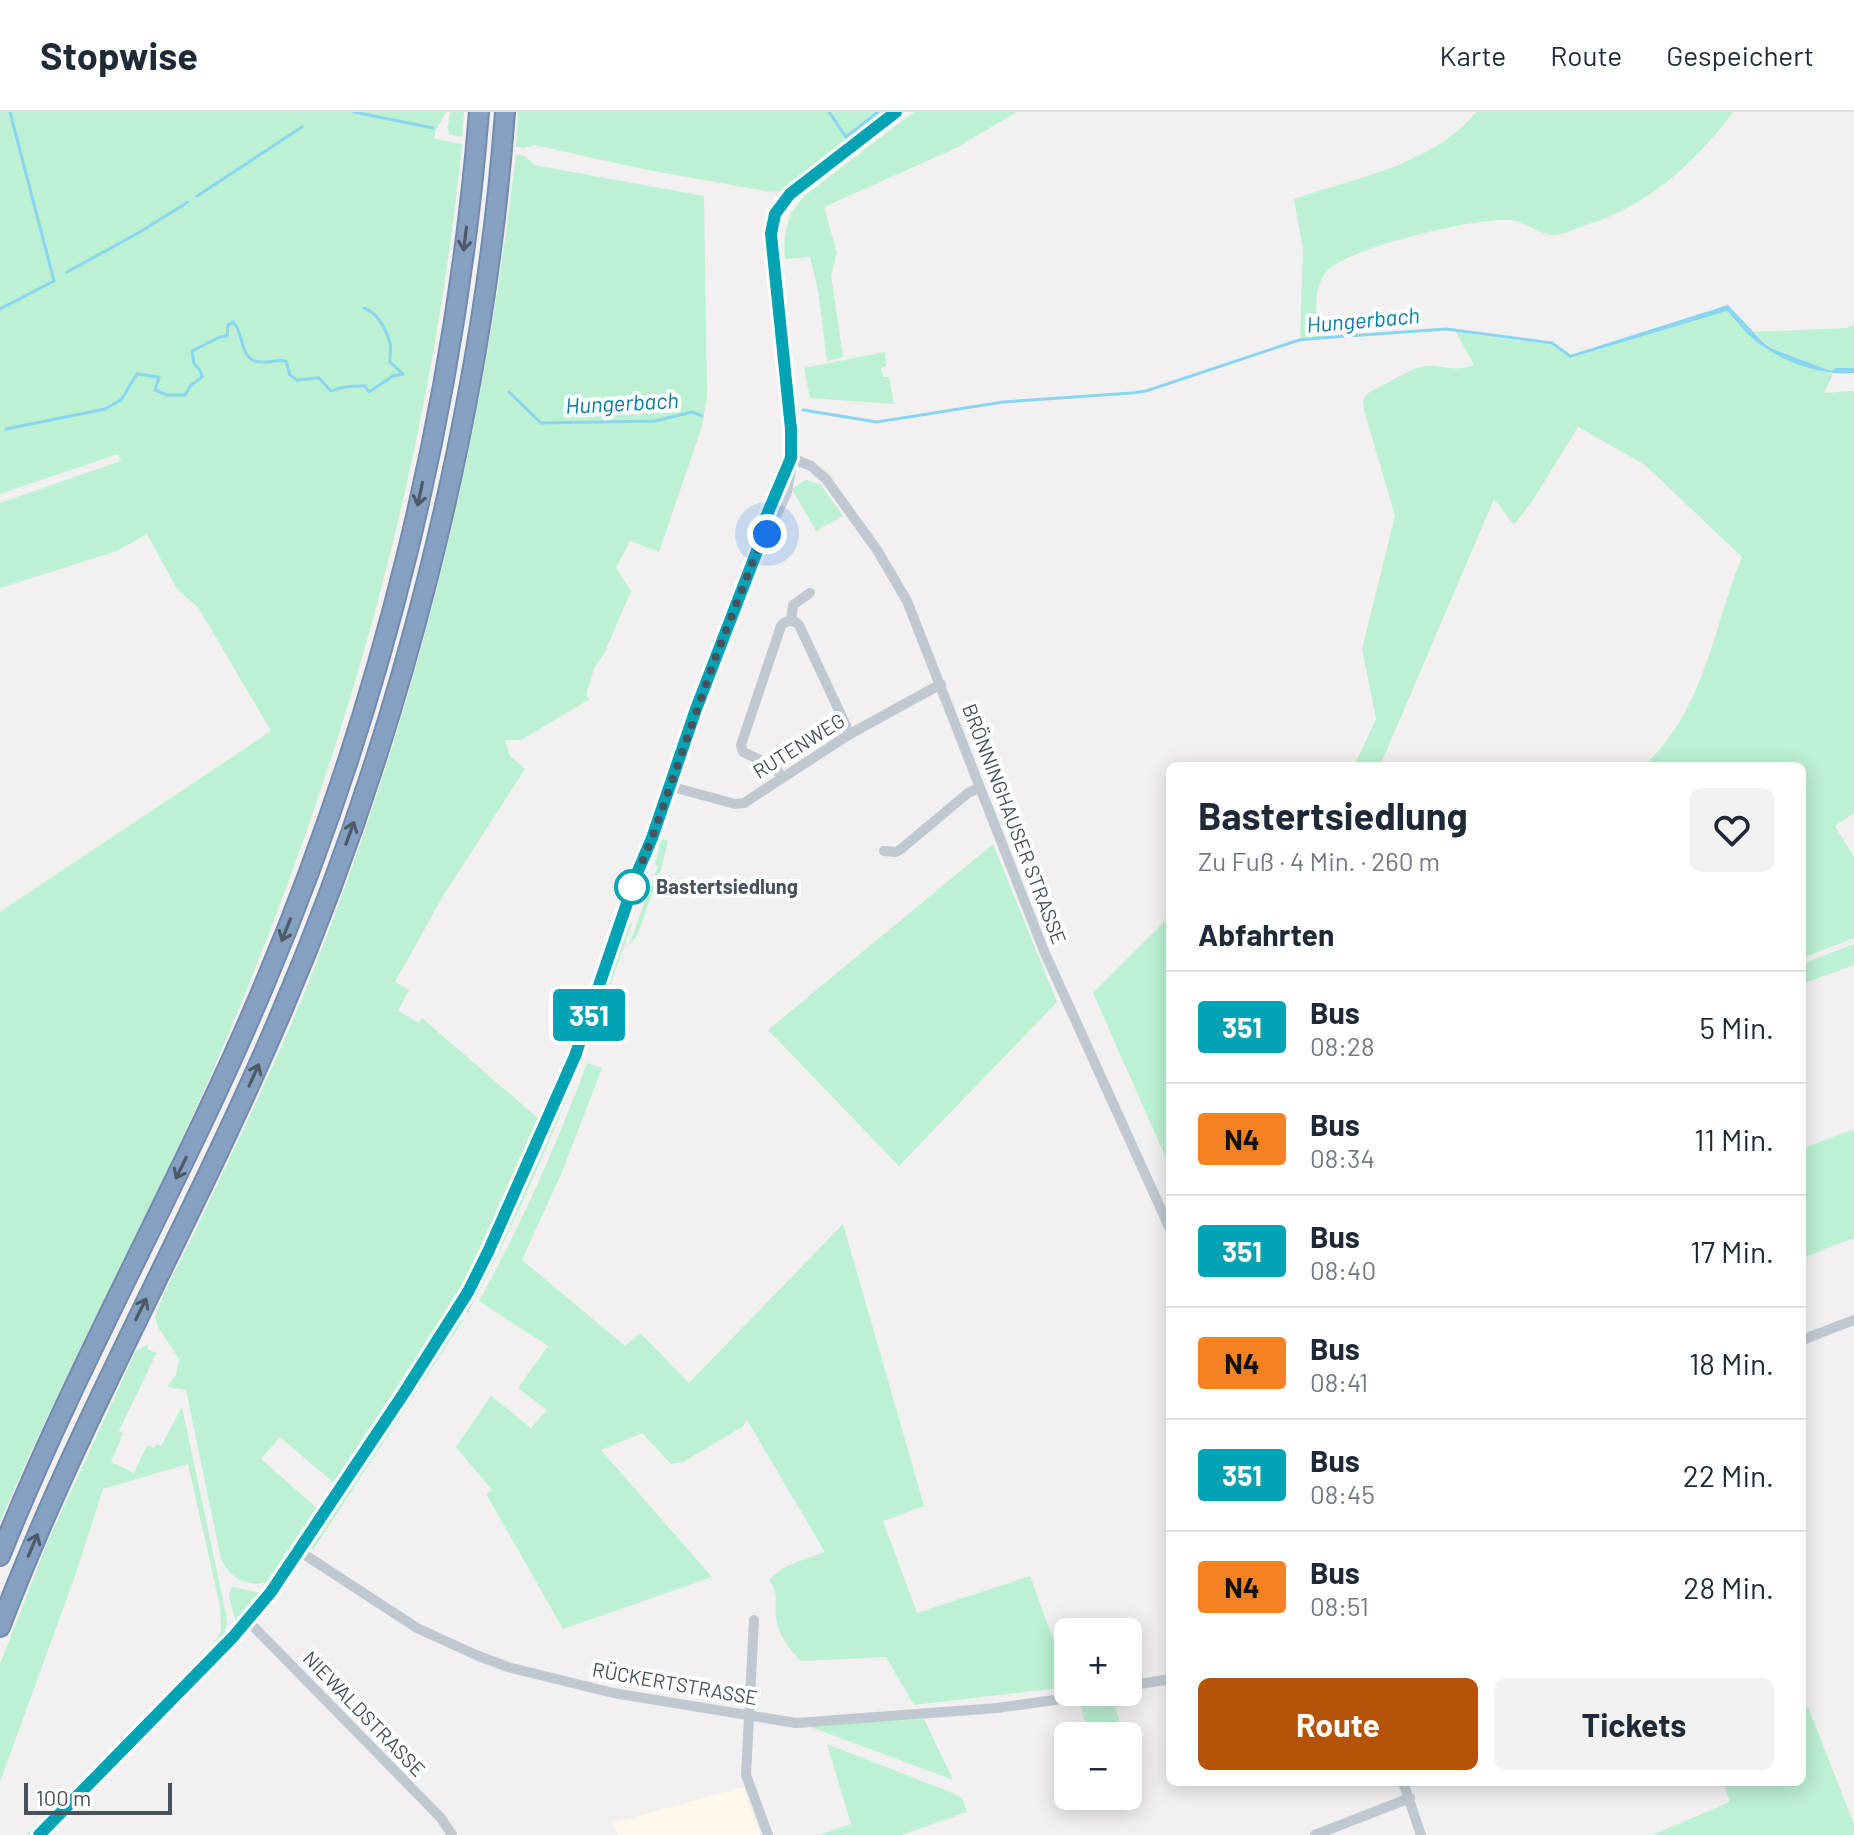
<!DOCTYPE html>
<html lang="de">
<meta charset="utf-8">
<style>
:root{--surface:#fff;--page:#f2f2f3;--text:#1f2937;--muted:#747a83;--line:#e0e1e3;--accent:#b45309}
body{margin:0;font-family:Barlow,sans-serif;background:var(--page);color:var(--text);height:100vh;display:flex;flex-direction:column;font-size:30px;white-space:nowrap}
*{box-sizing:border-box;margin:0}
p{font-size:26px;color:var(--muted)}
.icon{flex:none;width:44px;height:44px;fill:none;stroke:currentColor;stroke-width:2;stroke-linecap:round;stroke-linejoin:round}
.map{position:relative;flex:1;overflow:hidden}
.sheet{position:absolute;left:1166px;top:650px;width:640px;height:1024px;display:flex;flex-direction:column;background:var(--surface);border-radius:12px;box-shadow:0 4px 20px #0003}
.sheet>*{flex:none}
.badge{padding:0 16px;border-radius:6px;font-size:28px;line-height:52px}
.fabs{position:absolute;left:1054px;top:1506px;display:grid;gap:16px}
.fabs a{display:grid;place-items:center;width:88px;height:88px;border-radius:12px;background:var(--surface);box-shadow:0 4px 20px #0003;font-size:40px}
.scale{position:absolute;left:24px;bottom:20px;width:148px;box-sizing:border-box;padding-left:8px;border:4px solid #47525e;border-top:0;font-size:22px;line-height:28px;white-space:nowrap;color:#47525e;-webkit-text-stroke:6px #fff;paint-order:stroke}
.you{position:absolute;width:40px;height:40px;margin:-20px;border:6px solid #fff;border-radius:50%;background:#1a73e8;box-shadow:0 0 0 12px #1a73e833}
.map>.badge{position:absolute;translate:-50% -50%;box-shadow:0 0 0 4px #fff}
h2{padding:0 32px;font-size:30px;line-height:72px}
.round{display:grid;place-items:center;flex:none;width:84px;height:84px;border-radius:12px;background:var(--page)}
.summary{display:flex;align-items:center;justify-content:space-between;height:136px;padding:0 32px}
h1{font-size:38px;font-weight:700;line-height:60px}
.primary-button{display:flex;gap:16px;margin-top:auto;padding:16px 32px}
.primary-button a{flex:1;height:92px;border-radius:12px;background:var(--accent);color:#fff;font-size:32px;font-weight:700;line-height:92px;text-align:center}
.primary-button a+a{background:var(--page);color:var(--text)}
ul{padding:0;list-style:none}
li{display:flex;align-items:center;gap:24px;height:112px;padding:0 32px;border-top:2px solid var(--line)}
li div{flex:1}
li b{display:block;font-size:30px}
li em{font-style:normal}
li .badge{min-width:88px;font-weight:700;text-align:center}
header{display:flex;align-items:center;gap:48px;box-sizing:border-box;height:112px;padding:0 40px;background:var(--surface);border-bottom:2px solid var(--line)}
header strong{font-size:38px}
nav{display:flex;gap:44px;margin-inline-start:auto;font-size:28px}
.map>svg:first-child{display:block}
.commercial{fill:#fdf8e9}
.green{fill:#bdf1d3}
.water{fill:#88d6f0}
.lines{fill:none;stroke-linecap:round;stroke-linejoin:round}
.stream{stroke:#88d6f0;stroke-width:3}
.highway-casing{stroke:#718bad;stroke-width:22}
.street{stroke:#c0c9d2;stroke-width:10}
.secondary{stroke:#c2ccd9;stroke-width:14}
.highway{stroke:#85a0c1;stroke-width:18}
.oneway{stroke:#4d5a68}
.line-casing{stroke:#fff;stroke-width:18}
.line{stroke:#00a3b4;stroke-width:12}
.walk{stroke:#47525e;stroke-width:8;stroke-dasharray:0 14.4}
.stop-dot{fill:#fff;stroke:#00a3b4;stroke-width:4}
.labels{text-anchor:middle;stroke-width:8;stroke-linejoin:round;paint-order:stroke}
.street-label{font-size:20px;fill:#47525e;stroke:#fff}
.stop-label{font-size:20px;font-weight:bold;fill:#47525e;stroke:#fff;text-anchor:start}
.water-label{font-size:22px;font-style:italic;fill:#077ba2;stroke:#fff}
</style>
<header>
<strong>Stopwise</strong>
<nav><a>Karte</a><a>Route</a><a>Gespeichert</a></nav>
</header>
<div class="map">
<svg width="1854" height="1723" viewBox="0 0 1854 1723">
<rect width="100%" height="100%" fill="#f2f0f0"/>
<polygon class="commercial" points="743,1675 760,1723 618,1723 613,1711"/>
<g class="green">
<path d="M0 0H446L435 20V27L462 32C430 352 343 656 216 951 149 1106 66 1255 0 1410V800L271 619 198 495 177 477 147 422 117 439 0 476V391L121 349 118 342 0 382Z"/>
<polygon points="450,0 464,0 462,25 449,22 448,14"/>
<polygon points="518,0 883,0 782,79 771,80 653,59 534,33 524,36 516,35"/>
<path d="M914 0H1017L956 36 824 95 837 141 831 163 843 245 827 249 818 178 810 145 785 147C783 121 787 100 807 82Z"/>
<path d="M1476 0H1731L1732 2C1692 53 1646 96 1583 114 1574 117 1562 123 1553 123 1539 122 1524 108 1507 108 1474 106 1346 136 1326 160 1312 178 1316 205 1320 225L1300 227 1303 137 1294 87C1355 66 1435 52 1476 0Z"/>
<path d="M516 42 526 45 534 53 704 84 707 284 702 314 659 440 630 429 616 456 631 479 604 542 594 556 586 584 590 587 521 628H505L510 644 525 657 443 784 395 870 409 878 398 899 419 911 422 906 539 1007 465 1176 339 1370 335 1372 280 1325 261 1347 318 1397 271 1469C249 1477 230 1467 221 1447L186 1278 167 1275 176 1263 179 1247 158 1215 155 1204C167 1171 185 1141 200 1109 240 1024 282 939 316 852 420 586 483 325 516 42Z"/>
<path d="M1727 199C1760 235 1785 251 1833 262L1824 281 1854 279V701L1835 714 1854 745V826L1802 846V654H1644C1705 597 1712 519 1742 445L1644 352 1578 315 1533 388 1514 413 1494 387 1380 654H1354L1376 607 1362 537 1395 404 1364 298 1363 288 1368 281C1384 274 1412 254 1428 254 1447 254 1454 260 1474 253L1456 220 1553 233 1571 246Z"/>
<polygon points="1854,213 1854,256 1836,256 1831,259 1772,236 1754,220 1846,216"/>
<polygon points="885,240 886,254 881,256 883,265 889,265 894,292 810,286 804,256"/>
<polygon points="806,368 821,373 843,404 816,419 792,377"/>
<polygon points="661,727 668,729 662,754 637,824 629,833 658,754 655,753"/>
<polygon points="993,732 1057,890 899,1054 768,918"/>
<polygon points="618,793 623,795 571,941 547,999 542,1001 567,941"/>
<polygon points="1170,804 1170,1055 1093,881"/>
<path d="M628 811 632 812C585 946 534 1076 468 1201L464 1198Z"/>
<polygon points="1854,832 1854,853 1802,872 1802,852"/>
<path d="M587 951 602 956 562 1060 522 1148 625 1234 640 1221 689 1271 843 1112 924 1394 883 1409 917 1501 1030 1464 1068 1568V1575L914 1593 886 1545 801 1549C789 1537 778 1523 776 1505 774 1488 780 1484 769 1468 784 1451 805 1448 825 1440L747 1308 742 1315 683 1350 671 1352 642 1321 601 1338 712 1465 563 1517 486 1382 492 1378 456 1335 491 1284 531 1316 547 1298 518 1276 548 1234 479 1189C521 1113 557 1032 587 951Z"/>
<polygon points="1854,1017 1854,1126 1802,1146 1802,1037"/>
<polygon points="461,1207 463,1208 313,1438 310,1432 456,1210"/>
<polygon points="149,1232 147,1237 159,1242 156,1242 119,1319 123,1322 111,1350 134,1361 147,1333 154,1336 157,1332 161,1334 182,1295 226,1502 227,1511 223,1529 31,1723 26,1723 210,1540 221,1519 220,1494 188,1352 103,1377 75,1464 0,1670 0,1552 48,1429 136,1239"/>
<polygon points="234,1475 260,1481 236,1511 229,1485 231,1476"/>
<polygon points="1112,1581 1123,1624 1089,1624 1079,1588"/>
<polygon points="1808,1595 1854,1712 1854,1723 1652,1723 1730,1690 1723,1670 1802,1670 1802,1597"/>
<polygon points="924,1607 953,1668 808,1614"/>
<polygon points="827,1632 950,1680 962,1686 967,1700 901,1723 819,1723 851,1712"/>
</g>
<path class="water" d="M1728 193 1762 229 1771 236 1831 259 1836 256H1854V261C1820 264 1780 249 1753 227 1744 219 1736 208 1727 199L1570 246 1564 238 1570 243Z"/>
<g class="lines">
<g class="stream">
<polyline points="354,0 433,16"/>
<polyline points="829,0 846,25 878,0"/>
<polyline points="197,84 302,15"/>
<polyline points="67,160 140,120 188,90"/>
<path d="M364 196C378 201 386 218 390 231 392 237 389 244 390 250L403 262"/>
<polyline points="0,197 54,169 10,0"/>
<polyline points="509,280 541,311 655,309 692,300 702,304"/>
<polyline points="803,298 877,310 1003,290 1132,281 1146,279 1299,228 1320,226 1446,217 1552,231 1570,244"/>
<path d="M6 317 105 297 121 288 137 262 159 265 155 278 167 283H185L190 274 202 265 200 258 194 252 192 239 220 225 227 224 228 213 233 210C245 221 238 248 260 250 270 251 277 247 286 249L290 263 297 268 319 266 331 279C342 274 353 274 365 274L369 280 393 264 403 262"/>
</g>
<g class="highway-casing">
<g id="highway">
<path d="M0 1444C78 1248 184 1065 265 871 381 596 455 298 479 0"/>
<path d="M0 1515C79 1308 189 1116 276 913 397 634 483 304 505 0"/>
</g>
</g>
<g class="street">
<polyline points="791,346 811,354 826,367 877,438 907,489 1044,839 1170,1117"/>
<polyline points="791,509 793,493 810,481"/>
<path d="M782 665 774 654 743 640 741 633 781 514C785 508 794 507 799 513L850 622"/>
<polyline points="669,674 735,692 744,691 850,622 941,572"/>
<polyline points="884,739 896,740 901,737 968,681 979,676"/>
<polyline points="1802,1228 1854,1208"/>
<polyline points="299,1439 417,1516 476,1543 508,1555 613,1581 796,1611 997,1596 1076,1585"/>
<polyline points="754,1508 746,1663 768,1723"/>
<polyline points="248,1509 441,1706 452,1723"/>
<polyline points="1135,1573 1170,1567"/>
<polyline points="1403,1670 1421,1723"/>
<polyline points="1315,1723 1410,1686"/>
</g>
<polyline class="secondary" points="39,1723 233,1525 271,1480 404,1281 468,1180 488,1140 575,944 638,759 652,726 715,547 757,439 785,380 791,346 791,317 771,122 775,102 790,82 896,0"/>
<use href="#highway" class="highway"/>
</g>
<defs><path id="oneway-shaft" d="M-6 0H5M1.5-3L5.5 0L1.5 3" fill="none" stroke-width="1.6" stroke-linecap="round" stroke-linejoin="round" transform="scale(2)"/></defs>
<g class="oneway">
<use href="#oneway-shaft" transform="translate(465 127) rotate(97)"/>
<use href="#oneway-shaft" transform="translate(420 382) rotate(102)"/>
<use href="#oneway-shaft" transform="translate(350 721) rotate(-70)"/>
<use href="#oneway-shaft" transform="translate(286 818) rotate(112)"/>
<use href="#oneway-shaft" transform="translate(254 963) rotate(-66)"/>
<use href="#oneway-shaft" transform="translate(181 1056) rotate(116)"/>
<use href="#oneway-shaft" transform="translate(141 1197) rotate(-64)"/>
<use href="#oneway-shaft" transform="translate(33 1433) rotate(-67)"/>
</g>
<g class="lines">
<g class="line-casing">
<polyline id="line" points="39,1723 233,1525 271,1480 404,1281 468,1180 488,1140 575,944 638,759 652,726 696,597 757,439 763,412 791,346 791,317 771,122 775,102 790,82 896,0"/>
</g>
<use href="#line" class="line"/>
<polyline class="walk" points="632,775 652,726 715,547 757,439 767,422"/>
</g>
<circle class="stop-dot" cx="632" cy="775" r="16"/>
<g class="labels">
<g class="street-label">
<text transform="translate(799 634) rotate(-32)" y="7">RUTENWEG</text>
<text transform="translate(1014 712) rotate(69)" y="7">BRÖNNINGHAUSER STRASSE</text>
<text transform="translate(675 1572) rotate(10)" y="7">RÜCKERTSTRASSE</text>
<text transform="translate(364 1602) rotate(46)" y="7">NIEWALDSTRASSE</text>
</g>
<g class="stop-label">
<text x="656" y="782">Bastertsiedlung</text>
</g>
<g class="water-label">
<text transform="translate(1363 208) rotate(-5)" y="8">Hungerbach</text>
<text transform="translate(622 291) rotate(-3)" y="8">Hungerbach</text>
</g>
</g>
</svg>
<div class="fabs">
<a>+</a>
<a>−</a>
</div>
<div class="scale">100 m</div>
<div class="you" style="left:767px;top:422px"></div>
<b class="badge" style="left:589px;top:903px;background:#00a3b4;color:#fff">351</b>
<section class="sheet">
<div class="summary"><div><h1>Bastertsiedlung</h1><p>Zu Fuß · 4 Min. · 260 m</p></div><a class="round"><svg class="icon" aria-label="heart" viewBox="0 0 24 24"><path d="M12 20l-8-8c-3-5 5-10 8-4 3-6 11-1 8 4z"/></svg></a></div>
<h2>Abfahrten</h2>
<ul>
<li><span class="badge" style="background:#00a3b4;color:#fff">351</span><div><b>Bus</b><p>08:28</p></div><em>5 Min.</em></li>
<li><span class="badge" style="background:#f58220;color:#111">N4</span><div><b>Bus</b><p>08:34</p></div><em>11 Min.</em></li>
<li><span class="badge" style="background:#00a3b4;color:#fff">351</span><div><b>Bus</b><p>08:40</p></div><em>17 Min.</em></li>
<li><span class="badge" style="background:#f58220;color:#111">N4</span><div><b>Bus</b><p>08:41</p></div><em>18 Min.</em></li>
<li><span class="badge" style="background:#00a3b4;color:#fff">351</span><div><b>Bus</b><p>08:45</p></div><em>22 Min.</em></li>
<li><span class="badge" style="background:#f58220;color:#111">N4</span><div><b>Bus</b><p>08:51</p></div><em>28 Min.</em></li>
</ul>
<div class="primary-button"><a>Route</a><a>Tickets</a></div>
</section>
</div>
